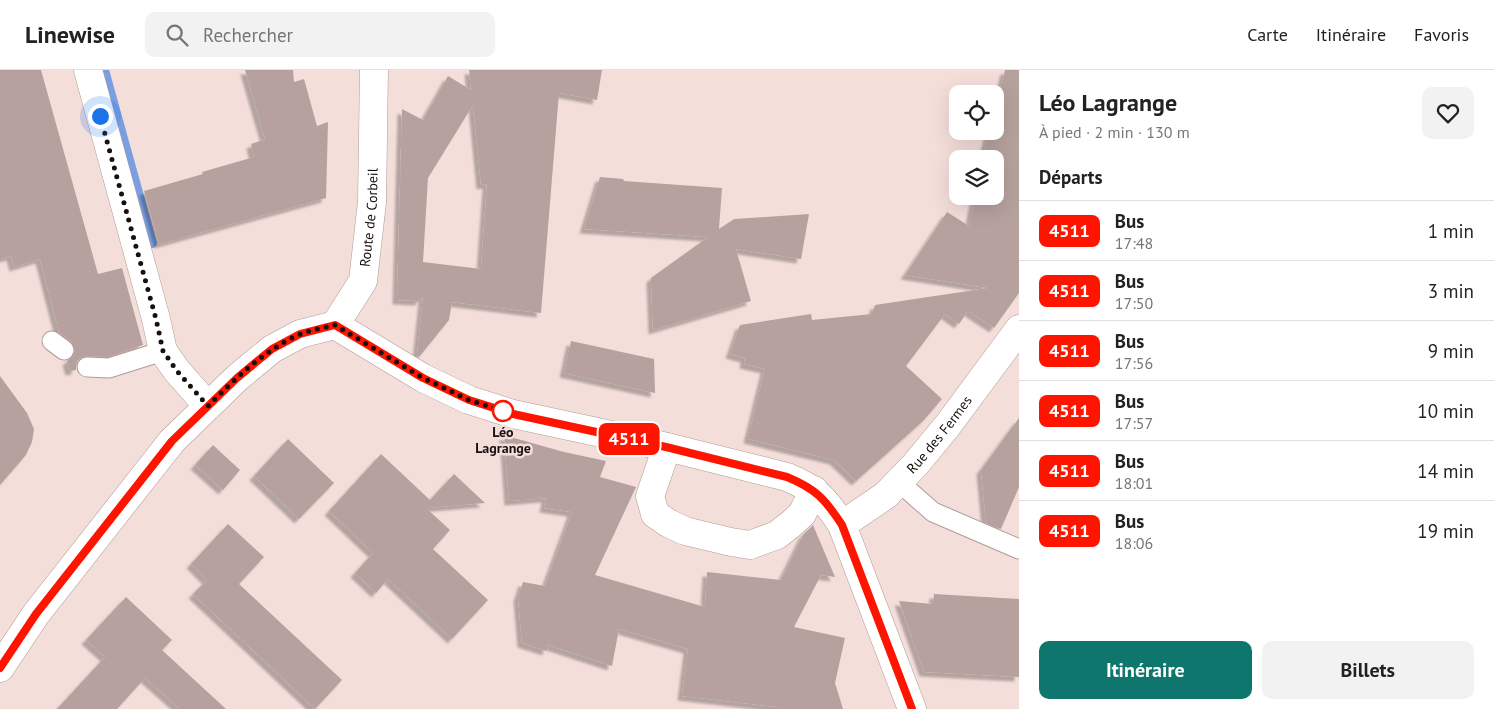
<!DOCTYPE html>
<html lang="fr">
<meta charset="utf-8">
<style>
:root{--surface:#fff;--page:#f2f2f2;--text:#222;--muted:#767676;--line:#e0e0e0;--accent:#0f766e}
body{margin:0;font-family:"PT Sans",sans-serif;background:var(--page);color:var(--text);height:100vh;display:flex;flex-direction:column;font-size:19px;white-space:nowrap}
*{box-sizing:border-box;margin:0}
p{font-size:16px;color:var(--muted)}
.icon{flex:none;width:28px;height:28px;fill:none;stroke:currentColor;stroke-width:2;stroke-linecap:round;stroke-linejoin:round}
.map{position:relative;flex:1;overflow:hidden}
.drawer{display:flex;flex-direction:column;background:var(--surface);width:475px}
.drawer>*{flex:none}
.badge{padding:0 10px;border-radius:8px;font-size:18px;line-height:32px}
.buttons{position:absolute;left:949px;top:15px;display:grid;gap:10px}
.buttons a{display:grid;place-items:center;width:55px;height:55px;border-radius:10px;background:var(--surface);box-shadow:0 5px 20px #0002;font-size:25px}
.you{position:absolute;width:25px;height:25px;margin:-12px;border:4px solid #fff;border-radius:50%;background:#1a73e8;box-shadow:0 0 0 8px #1a73e833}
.map>.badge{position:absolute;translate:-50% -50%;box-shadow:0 0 0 2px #fff}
h2{padding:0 20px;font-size:19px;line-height:45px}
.round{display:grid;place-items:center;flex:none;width:52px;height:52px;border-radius:10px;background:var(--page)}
.head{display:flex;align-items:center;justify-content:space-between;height:85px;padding:0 20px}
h1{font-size:24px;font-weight:700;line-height:38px}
.action{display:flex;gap:10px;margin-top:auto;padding:10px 20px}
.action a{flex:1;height:58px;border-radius:10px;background:var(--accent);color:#fff;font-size:20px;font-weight:700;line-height:58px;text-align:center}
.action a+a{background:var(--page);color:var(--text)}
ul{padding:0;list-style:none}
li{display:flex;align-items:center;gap:15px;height:60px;padding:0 20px;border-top:1px solid var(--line)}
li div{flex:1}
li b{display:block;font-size:19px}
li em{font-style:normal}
li .badge{min-width:55px;font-weight:700;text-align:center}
header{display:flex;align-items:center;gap:30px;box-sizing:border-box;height:70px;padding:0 25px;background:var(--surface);border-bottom:1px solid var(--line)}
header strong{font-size:24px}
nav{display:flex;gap:28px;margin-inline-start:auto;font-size:18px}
.search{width:350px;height:45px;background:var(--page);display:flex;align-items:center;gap:12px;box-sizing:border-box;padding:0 18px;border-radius:10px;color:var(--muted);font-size:19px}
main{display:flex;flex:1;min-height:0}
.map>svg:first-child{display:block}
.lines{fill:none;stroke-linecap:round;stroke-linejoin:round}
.stream{stroke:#7a9fe1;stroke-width:10}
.building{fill:#b6a19e;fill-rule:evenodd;filter:url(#shadow)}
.lane-casing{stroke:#b09b98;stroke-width:21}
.street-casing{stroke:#b09b98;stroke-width:29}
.lane{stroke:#fff;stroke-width:19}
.street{stroke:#fff;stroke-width:28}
.line-casing{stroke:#fff;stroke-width:11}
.line{stroke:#ff1400;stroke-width:8}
.walk{stroke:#18100f;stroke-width:5;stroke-dasharray:0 9}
.stop-dot{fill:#fff;stroke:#ff1400;stroke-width:2.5}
.labels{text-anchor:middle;stroke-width:5;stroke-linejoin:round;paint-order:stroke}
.street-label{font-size:14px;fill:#18100f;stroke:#f4deda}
.stop-label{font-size:14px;font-weight:bold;fill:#18100f;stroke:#f4deda}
</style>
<header>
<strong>Linewise</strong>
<div class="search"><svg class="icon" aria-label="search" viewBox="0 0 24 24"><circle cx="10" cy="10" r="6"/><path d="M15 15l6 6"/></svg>Rechercher</div>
<nav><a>Carte</a><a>Itinéraire</a><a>Favoris</a></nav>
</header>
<main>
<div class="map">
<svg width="1019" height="639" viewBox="0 0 1019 639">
<defs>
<filter id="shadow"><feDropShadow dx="-4.5" dy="4.5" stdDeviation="1" flood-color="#0004"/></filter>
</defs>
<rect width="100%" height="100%" fill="#f4deda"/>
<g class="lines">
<polyline class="stream" points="104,0 152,173"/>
</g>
<g class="building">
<polygon points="0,0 41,0 98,204 122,198 143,275 108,287 88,286 82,287 77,291 76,300 70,301 67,291 73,286 75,282 74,276 71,271 59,262 40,189 14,197 11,186 0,189"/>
<polygon points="245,0 293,0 294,12 304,9 317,56 328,52 326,128 159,174 144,121 203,104 202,102 254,87 251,74 265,69"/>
<path d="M469 0H602L597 30 559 23 541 243 452 232 449 250 419 287 417 286 423 227H421L420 231 397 230 402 39 423 50 448 6 471 20ZM473 35 481 115 487 114 481 199 423 192 428 108Z"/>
<polygon points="1005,0 1019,0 1019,223 994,258 968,241 959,254 945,244 906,296 942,329 924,350 856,411 834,390 748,369 765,299 744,294 745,288 730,284 740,255 811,244 812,250 872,244 875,235 988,218 905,205 947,142 969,156 975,126 995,126 995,89 982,89 989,61 995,61 995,39"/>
<polygon points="600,107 623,109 624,111 722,118 719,159 734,149 809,144 801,189 736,179 751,231 653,260 651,208 708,167 584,159"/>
<polygon points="571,271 654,289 655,323 564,303"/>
<polygon points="0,306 27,343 34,359 32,372 26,385 0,415"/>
<polygon points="1019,348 1019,417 1001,459 986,453 981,400"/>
<polygon points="504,365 564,382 606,391 600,407 636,417 595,505 705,537 707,502 781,510 803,465 813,455 835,507 821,505 794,557 845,568 835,613 843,639 777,639 777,637 682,626 688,579 619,559 612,596 548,575 547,581 522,573 518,527 523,512 545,516 572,442 544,438 546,428 509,431"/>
<polygon points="288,369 334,413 299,449 254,406"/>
<polygon points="213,375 240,400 223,420 195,395"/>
<polygon points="381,384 430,430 454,404 485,433 426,438 450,460 433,479 488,530 452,569 388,509 376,523 355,503 373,483 329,441"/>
<polygon points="228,454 264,487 239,514 342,610 315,639 193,524 207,510 191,494"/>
<polygon points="934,524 1019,529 1019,607 924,602 899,531 933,534"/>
<polygon points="126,527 172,570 162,580 226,639 180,639 145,608 117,639 57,639 105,587 86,570"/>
</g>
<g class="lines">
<g class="lane-casing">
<g id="lane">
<polyline points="52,271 64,280"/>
<polyline points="87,297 109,298 163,281"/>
<polyline points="899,412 933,442 1019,479"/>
</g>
</g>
<g class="street-casing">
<g id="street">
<polyline points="88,0 156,249 163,281 177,301 208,336"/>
<path d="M335 255 423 308 469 330 513 344 667 377 787 407C816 419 825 429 842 455L912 639"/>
<path id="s1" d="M335 255 363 211 372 132 374 0"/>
<polyline points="667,377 650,426 655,444 668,453 685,461 731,472 750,475 777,465 791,454 802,444 814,420"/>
<path id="s2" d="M842 455 886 425 915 395 948 355 1019 259"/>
<polyline points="0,598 36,544 172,371 237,308 272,279 300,264 335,255"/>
</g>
</g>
<use href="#lane" class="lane"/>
<use href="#street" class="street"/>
</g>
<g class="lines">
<g class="line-casing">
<path id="line" d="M0 598 36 544 172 371 237 308 272 279 300 264 335 255 423 308 469 330 513 344 666 377 787 407C816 419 825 429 842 455L912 639"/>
</g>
<use href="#line" class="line"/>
<path class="walk" d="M100 46 156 249 163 281 177 301 208 336C235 309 263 281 298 265 310 260 323 258 335 255L423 308 469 330 503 341"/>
</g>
<circle class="stop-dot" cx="503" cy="341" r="10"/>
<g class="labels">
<g class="street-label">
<text dy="5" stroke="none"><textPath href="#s1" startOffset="116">Route de Corbeil</textPath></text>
<text dy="5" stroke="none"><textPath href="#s2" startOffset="134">Rue des Fermes</textPath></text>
</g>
<g class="stop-label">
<text x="503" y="367">Léo<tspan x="503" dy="16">Lagrange</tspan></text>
</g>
</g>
</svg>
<div class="buttons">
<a><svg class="icon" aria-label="locate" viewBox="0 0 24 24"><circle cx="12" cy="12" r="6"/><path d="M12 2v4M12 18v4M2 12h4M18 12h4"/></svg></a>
<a><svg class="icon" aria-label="layers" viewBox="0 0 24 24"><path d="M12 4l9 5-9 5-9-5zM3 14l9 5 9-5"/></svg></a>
</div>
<div class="you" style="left:100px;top:46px"></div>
<b class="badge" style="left:629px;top:369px;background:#ff1400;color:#fff">4511</b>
</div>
<section class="drawer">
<div class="head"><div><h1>Léo Lagrange</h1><p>À pied · 2 min · 130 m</p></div><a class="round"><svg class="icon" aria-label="heart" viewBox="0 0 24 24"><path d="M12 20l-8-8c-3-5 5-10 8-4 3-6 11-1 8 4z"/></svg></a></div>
<h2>Départs</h2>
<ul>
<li><span class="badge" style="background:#ff1400;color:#fff">4511</span><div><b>Bus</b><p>17:48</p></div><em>1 min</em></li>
<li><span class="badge" style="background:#ff1400;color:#fff">4511</span><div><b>Bus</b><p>17:50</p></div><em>3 min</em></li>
<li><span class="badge" style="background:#ff1400;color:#fff">4511</span><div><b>Bus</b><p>17:56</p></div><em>9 min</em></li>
<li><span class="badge" style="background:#ff1400;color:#fff">4511</span><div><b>Bus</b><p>17:57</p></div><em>10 min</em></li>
<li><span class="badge" style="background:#ff1400;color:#fff">4511</span><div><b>Bus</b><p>18:01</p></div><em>14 min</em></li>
<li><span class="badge" style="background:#ff1400;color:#fff">4511</span><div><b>Bus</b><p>18:06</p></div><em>19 min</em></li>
</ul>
<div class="action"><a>Itinéraire</a><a>Billets</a></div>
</section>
</main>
